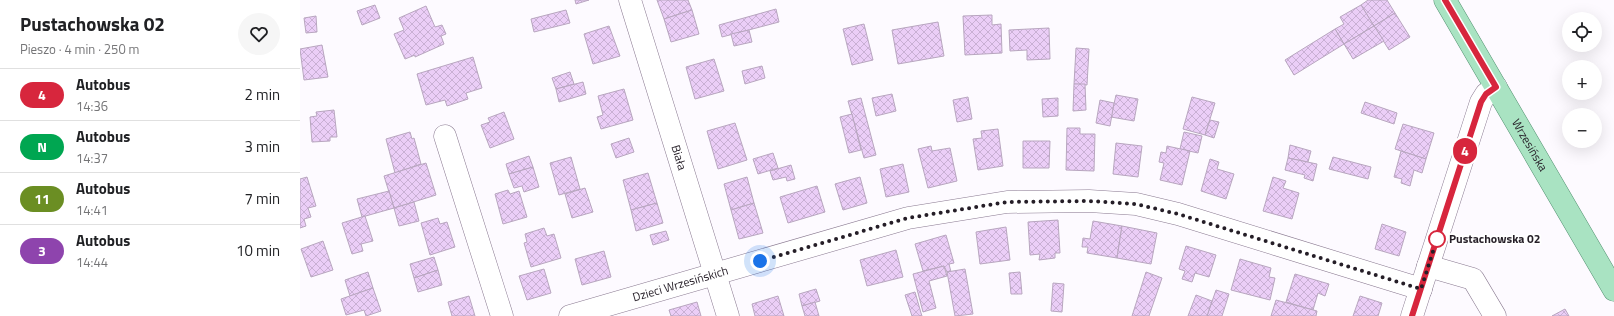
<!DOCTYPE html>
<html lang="pl">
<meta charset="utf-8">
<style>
:root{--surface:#fff;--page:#f6f6f6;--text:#202124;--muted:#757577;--line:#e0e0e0}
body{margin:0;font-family:"Titillium Web",sans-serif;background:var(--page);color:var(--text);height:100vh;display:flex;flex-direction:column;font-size:15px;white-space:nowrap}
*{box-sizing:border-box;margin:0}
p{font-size:13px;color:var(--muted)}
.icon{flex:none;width:22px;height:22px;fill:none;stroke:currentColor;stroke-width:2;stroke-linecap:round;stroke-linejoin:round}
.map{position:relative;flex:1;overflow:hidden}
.side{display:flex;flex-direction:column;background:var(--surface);width:300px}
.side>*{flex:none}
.badge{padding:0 8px;border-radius:13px;font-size:14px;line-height:26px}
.buttons{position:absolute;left:1262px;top:12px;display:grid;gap:8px}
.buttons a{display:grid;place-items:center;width:40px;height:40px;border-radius:50%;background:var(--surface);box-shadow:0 4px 16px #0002;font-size:20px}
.you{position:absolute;width:20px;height:20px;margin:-10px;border:3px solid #fff;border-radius:50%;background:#1a73e8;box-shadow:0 0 0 6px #1a73e833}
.map>.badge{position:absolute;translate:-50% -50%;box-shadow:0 0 0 2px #fff}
.round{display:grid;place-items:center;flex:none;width:42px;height:42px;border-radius:21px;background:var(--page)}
.summary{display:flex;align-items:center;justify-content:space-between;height:68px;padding:0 20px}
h1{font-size:19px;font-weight:700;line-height:30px}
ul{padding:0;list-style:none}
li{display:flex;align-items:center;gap:12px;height:52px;padding:0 20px;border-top:1px solid var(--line)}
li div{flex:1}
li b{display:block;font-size:15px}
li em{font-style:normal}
li .badge{min-width:44px;font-weight:700;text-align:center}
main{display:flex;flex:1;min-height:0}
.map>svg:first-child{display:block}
.building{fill:url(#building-cross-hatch);stroke:#b8a6bf}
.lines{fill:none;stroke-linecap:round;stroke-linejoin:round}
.minor-casing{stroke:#8a7a91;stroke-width:23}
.major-casing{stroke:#559272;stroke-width:23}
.minor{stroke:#fff;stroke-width:22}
.major{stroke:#a9e3c2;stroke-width:22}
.line-casing{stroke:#fff;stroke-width:9}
.line{stroke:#d7263d;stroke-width:6}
.walk{stroke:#251e27;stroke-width:4;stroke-dasharray:0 7.2}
.stop-dot{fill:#fff;stroke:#d7263d;stroke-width:2}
.labels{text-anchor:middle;stroke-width:3.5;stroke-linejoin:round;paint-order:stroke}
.street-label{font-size:12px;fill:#251e27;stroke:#fff}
.stop-label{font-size:12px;font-weight:bold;fill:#251e27;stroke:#fff;text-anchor:start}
</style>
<main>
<section class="side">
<div class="summary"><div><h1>Pustachowska 02</h1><p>Pieszo · 4 min · 250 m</p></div><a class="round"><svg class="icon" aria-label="heart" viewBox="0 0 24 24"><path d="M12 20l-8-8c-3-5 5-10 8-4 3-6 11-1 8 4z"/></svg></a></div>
<ul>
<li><span class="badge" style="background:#d7263d;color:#fff">4</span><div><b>Autobus</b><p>14:36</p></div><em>2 min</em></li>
<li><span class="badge" style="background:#00a651;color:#fff">N</span><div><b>Autobus</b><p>14:37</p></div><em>3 min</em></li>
<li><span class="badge" style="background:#6b8e23;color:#fff">11</span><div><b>Autobus</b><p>14:41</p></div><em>7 min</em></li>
<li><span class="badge" style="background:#8e44ad;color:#fff">3</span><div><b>Autobus</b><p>14:44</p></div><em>10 min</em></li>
</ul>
</section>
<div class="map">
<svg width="1314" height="316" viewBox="0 0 1314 316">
<defs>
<pattern id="building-cross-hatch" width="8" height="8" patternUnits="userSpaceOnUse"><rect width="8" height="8" fill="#ebcef7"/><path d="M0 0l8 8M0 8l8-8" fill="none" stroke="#c9b0d4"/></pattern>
</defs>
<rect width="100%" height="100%" fill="#fdfaff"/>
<g class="building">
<polygon points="275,0 289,0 276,4"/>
<polygon points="357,0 388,0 392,10 364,19"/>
<polygon points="1068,0 1087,0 1095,13 1074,26 1061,5"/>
<polygon points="75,5 80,18 62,25 57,11"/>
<polygon points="1061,5 1074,26 1044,44 1035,29 1044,24 1040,17"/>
<polygon points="126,6 135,27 142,25 146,34 141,36 144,44 115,57 115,55 105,59 94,34 104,30 99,18"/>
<polygon points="476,9 479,22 422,37 419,25"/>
<polygon points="266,10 270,23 234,32 231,19"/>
<polygon points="392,10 399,34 371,42 364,19"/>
<polygon points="1095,13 1110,37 1089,50 1074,26"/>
<polygon points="692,15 692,25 701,24 702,53 665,55 663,16"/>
<polygon points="16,16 17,32 6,33 4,18"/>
<polygon points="638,22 644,56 598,64 592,30"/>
<polygon points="564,24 573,60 552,65 543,29"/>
<polygon points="309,26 320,56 293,64 284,34"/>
<polygon points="1074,26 1084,41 1053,59 1044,44"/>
<polygon points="749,28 750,59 727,60 727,50 710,51 709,30"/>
<polygon points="1035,29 1044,44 994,75 985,60"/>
<polygon points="449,30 452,42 434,46 431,34"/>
<polygon points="22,45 28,77 4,80 0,49"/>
<polygon points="776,48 789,49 787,85 774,84"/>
<polygon points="173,57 182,88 166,93 168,99 147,106 145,100 126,105 117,74"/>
<polygon points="414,59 424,91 395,99 386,67"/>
<polygon points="462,66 465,78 445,84 442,71"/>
<polygon points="270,72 274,84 256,89 252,78"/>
<polygon points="283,82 286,94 259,102 256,89"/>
<polygon points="774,84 785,84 786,110 773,111"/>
<polygon points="324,89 333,120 301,129 297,117 303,115 298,96"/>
<polygon points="592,94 596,111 576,116 572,98"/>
<polygon points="816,95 838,99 834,121 811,117"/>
<polygon points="668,97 672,119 657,122 653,100"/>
<polygon points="892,97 915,103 905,135 883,129"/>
<polygon points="561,98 576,155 564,158 548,101"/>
<polygon points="758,98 758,116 743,117 742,99"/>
<polygon points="800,100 814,103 810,126 796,123"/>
<polygon points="1065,102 1097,113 1094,124 1061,113"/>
<polygon points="34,110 37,137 30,137 30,141 12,142 10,117 17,116 16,112"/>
<polygon points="204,112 214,139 190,148 181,125 190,122 188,118"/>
<polygon points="552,114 561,150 549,153 540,117"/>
<polygon points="910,120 919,122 914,138 905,135"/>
<polygon points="435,123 447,160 418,169 407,131"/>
<polygon points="1103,124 1134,133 1126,159 1095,149"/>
<polygon points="767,128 780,128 780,134 795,134 794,171 766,170"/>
<polygon points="698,129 703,166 678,170 673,139 682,138 681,131"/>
<polygon points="110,132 112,139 114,138 121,164 95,173 86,139"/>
<polygon points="884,132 902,136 898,153 880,149"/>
<polygon points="329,138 334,152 316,158 311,144"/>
<polygon points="723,141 750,141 749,168 723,168"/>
<polygon points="816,143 842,146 838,177 813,174"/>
<polygon points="990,145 1011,151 1008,162 988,158"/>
<polygon points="631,146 632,151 650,148 657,181 628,188 618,149"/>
<polygon points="867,146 890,151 882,185 860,180 864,163 859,162 861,152 866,153"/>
<polygon points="1101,151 1126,159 1122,173 1114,170 1110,186 1101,183 1102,179 1094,177"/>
<polygon points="473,153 478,168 458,174 453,159"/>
<polygon points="229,156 233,167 209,174 206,164"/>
<polygon points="271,157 280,189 259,195 250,163"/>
<polygon points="1033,157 1071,167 1068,179 1029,169"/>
<polygon points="988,158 1017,164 1013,181 1004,178 1005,175 985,170"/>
<polygon points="910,159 919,162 917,169 934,174 926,199 901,191"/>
<polygon points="126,163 136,195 94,208 84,176"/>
<polygon points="603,164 609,192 586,197 580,169"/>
<polygon points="491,165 495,179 487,181 486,177 473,180 470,171"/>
<polygon points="233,167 239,187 224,192 222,186 214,188 209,174"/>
<polygon points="348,173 357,203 331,210 323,180"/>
<polygon points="7,177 16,206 8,208 11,217 4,219 6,226 0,228 0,179"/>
<polygon points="447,177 454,203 431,210 424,184"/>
<polygon points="560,177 567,203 543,210 535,184"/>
<polygon points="973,177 986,181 983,188 999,193 992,219 963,211"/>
<polygon points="517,186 525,212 488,223 480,197"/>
<polygon points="285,188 293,212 272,218 265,194"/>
<polygon points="208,190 210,194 219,191 227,217 203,224 195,194"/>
<polygon points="89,191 94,208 62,217 57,199"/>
<polygon points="114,202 119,221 99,226 94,208"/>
<polygon points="357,203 363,223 336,231 331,210"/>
<polygon points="454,203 463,233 439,239 431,210"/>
<polygon points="65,216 73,241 61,244 63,251 52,254 42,223"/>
<polygon points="138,218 140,224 147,222 155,247 130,255 121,223"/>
<polygon points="758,220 760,253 755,253 755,258 739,260 740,254 730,255 728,222"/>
<polygon points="793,221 822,226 817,258 787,253 788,247 782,247 783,238 790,239"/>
<polygon points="1082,224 1106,232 1099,256 1075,249"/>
<polygon points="822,226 857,233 851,264 817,258"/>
<polygon points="706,227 710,260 680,264 676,232"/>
<polygon points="244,228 247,236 254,234 261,258 231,267 224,243 227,242 225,234"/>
<polygon points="366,231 369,240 353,245 350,235"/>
<polygon points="646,235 654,263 649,264 651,272 647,272 644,266 623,271 615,244"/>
<polygon points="23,241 33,270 11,277 1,249"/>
<polygon points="886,246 916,255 909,277 895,273 892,282 882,279 885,271 879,269"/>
<polygon points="596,250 603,277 567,286 560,260"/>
<polygon points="304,251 311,277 282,285 275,259"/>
<polygon points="134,257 138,270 114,278 110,264"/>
<polygon points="940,259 971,268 969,277 975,278 970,300 931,290"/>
<polygon points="644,266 647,276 629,281 636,308 623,312 613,274"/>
<polygon points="244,269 251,293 227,300 219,276"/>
<polygon points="665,269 673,314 655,316 647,272"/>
<polygon points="138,270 142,285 118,292 114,278"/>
<polygon points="68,272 73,288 50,296 45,280"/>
<polygon points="720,272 722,294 711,294 709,273"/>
<polygon points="846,272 862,278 849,316 832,316"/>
<polygon points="995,274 1029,284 1025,296 1018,293 1013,310 986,302"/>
<polygon points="753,283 764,284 762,312 751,311"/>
<polygon points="73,288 81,311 66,316 64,310 46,315 41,299"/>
<polygon points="516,289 520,301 502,306 499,294"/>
<polygon points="916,290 929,294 922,316 907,316"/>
<polygon points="615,292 621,313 622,316 612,316 605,295"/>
<polygon points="896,295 912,301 907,316 888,316"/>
<polygon points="169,296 175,316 152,316 148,302"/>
<polygon points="478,296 484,316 455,316 452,304"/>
<polygon points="1060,296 1082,303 1078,316 1053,316"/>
<polygon points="976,300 1017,311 1016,316 971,316"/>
<polygon points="397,302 401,316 371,316 369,310"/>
<polygon points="515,302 519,316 505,316 502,306"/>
<polygon points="1265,309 1269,316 1252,316"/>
</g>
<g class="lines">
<g class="minor-casing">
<g id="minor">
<path id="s1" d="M330 0 428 316"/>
<polyline points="145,136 202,316"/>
<polyline points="1128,266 1173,279 1195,316"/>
<path id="s2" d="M270 316 608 218 707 202 789 201 836 204 878 214 1121 289"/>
<polyline points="1112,316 1181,102 1186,94 1196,87"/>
</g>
</g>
<g class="major-casing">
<g id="major">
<path id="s3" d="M1145 0 1314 290"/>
</g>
</g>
<use href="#minor" class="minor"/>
<use href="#major" class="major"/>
</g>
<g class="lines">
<g class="line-casing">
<polyline id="line" points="1112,316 1181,102 1186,94 1196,87 1145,0"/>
</g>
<use href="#line" class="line"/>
<polyline class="walk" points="460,261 608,218 707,202 789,201 836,204 878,214 1121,289 1137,239"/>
</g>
<circle class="stop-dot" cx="1137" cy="239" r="8"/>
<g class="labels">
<g class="street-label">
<text dy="4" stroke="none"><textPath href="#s3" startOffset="168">Wrzesińska</textPath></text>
<text dy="4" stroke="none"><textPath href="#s1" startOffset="165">Biała</textPath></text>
<text dy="4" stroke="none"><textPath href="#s2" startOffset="115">Dzieci Wrzesińskich</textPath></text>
</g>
<g class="stop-label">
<text x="1149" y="243">Pustachowska 02</text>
</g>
</g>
</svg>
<div class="buttons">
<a><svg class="icon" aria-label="locate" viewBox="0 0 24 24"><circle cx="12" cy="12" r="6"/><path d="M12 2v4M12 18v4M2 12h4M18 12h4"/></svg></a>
<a>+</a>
<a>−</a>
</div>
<div class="you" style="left:460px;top:261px"></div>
<b class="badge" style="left:1165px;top:151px;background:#d7263d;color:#fff">4</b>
</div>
</main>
